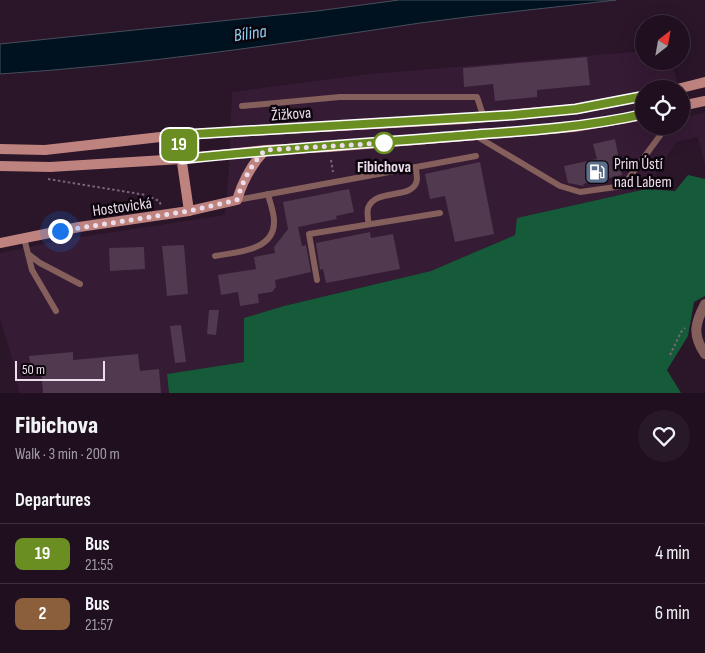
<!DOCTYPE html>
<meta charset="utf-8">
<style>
:root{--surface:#20101f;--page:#281928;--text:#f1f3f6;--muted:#a29da4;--line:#3d303d}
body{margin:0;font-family:"Sofia Sans Condensed",sans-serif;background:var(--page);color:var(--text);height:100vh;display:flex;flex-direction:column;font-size:19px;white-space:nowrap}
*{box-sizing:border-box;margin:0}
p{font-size:16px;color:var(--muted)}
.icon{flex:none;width:28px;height:28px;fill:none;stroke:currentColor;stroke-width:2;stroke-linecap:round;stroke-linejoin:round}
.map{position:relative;height:393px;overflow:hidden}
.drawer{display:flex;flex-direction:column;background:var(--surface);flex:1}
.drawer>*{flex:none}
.badge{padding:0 10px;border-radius:8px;font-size:18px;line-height:32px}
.needle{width:32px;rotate:31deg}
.controls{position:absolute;left:635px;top:15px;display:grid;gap:10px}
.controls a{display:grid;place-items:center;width:55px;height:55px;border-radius:50%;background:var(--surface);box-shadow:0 5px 20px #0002,0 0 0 1px var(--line);font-size:25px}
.scale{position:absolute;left:15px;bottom:12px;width:90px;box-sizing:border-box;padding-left:5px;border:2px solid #ecddeb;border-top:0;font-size:14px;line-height:18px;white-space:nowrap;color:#ecddeb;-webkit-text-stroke:4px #0d050d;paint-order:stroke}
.you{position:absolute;width:25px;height:25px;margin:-12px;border:4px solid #fff;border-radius:50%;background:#1a73e8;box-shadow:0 0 0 8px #1a73e833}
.map>.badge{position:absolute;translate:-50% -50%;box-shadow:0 0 0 2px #fff}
h2{padding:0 15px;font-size:19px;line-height:45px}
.round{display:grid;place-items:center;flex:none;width:52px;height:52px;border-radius:26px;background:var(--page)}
.headline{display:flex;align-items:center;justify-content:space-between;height:85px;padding:0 15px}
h1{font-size:24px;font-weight:800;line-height:38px}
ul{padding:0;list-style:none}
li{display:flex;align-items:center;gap:15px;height:60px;padding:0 15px;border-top:1px solid var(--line)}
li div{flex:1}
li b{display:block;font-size:19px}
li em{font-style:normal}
li .badge{min-width:55px;font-weight:700;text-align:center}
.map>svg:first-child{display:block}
.built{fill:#351b34}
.forest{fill:#165b39}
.water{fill:#00111f;stroke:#474e5c}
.building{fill:#51394f}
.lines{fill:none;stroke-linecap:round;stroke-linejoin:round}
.path{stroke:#786577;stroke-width:2;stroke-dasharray:2.5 2.5;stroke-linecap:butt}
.lane{stroke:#845f5c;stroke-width:6}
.street{stroke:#845f5c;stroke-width:10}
.secondary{stroke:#bf837f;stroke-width:10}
.line-casing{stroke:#fff;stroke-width:11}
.line{stroke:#6b8e23;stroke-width:8}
.walk{stroke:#ecddeb;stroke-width:5;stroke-dasharray:0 9}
.stop-dot{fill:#fff;stroke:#6b8e23;stroke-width:2.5}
.labels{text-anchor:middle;stroke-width:5;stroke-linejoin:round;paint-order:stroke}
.street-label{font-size:16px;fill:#ecddeb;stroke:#0d050d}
.poi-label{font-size:16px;fill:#ecddeb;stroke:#0d050d;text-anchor:start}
.stop-label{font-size:16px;font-weight:bold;fill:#ecddeb;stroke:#0d050d}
.water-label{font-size:18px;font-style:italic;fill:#90d0f5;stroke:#0d050d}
</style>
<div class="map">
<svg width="705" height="393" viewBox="0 0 705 393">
<rect width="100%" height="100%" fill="#2a1529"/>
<polygon class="built" points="644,51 644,61 671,61 679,89 644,89 644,126 681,126 681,98 687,117 705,112 705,165 698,137 676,142 646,189 518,218 515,235 431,271 284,306 244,362 167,374 169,393 19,393 14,365 0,319 0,253 68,239 225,215 229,168 232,92 369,74"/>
<polygon class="forest" points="688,175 705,179 705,296 694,302 688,336 667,370 681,393 169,393 167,374 244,362 244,318 284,306 431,271 515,235 517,218 646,189 675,191"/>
<path class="water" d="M399 0H616C551 8 485 14 420 23 281 44 141 65 0 74V44L317 11Z"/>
<g class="building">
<polygon points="587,57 590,85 537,90 537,97 495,101 493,84 464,87 463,68"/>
<polygon points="615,139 622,175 583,184 584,186 568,183 564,166 597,159 593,144"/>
<polygon points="480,162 494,234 455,242 445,196 430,199 425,174"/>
<polygon points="349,189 354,212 336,216 337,219 298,227 302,246 306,245 311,272 275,280 276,287 272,292 258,294 259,303 240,306 238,292 221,295 218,275 256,269 254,257 275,253 274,247 288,229 283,202"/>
<polygon points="370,232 371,238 393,234 400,269 326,283 323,269 320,270 316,243"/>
<polygon points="184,245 188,294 167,296 162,246"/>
<polygon points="144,247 145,269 110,271 109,248"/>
<polygon points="209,310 219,310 216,335 207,334"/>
<polygon points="181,325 186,362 175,363 170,326"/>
<polygon points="73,352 73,360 138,354 140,371 159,369 161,393 43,393 41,368 31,368 29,356"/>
</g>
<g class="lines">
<g class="path">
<polyline points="331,160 333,172"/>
<polyline points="48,179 146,195 159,201 161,205"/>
<polyline points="670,355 681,332 685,328"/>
</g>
<g class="lane">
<polyline points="242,106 340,97 477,97 484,118"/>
<polyline points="476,136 560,186 580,192 623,186 667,126"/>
<polyline points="237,200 476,156"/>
<path d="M369 224C368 220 367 213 368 208 376 187 415 201 417 179 417 176 416 171 416 167"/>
<polyline points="24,238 28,254 40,263 80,284"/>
<polyline points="28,254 32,270 56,311"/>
<path d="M215 256C236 252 275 251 274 221 274 212 270 203 268 194"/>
<polyline points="317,280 309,234 440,213"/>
</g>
<path class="street" d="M705 304C695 323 692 335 705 354"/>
<g class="secondary">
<polyline points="677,89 705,82"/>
<polyline points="681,106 705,101"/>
<polyline points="178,135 189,211"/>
<polyline points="0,149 45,150 178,135 464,119 576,109 644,96"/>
<polyline points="0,166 50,167 181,159 265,150 330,147 574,127 644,115"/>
<path d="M0 243 79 227 189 211 237 200C243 180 251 165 265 150"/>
</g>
</g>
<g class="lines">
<g class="line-casing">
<path id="line" d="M644 96 576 109 513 115 178 135 182 159C277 149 374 143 470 135 528 131 587 127 644 114"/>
</g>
<use href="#line" class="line"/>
<path class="walk" d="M60 231 189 211 237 200C243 180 251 165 265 150L384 143"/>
</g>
<defs>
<g id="fuel-square" transform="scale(1.25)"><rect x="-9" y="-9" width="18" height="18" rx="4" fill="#5c6f8a" stroke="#0d050d"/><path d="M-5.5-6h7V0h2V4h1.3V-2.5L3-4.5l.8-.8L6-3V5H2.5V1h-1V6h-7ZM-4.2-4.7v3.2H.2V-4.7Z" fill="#fff"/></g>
</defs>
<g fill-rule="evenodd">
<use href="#fuel-square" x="597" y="172"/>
</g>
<circle class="stop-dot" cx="384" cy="143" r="10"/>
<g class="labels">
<g class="street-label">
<text transform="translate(291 113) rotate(-4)" y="6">Žižkova</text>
<text transform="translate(122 206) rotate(-8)" y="6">Hostovická</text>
</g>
<g class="poi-label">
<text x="614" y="169">Prim Ústí<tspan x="614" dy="18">nad Labem</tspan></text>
</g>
<g class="stop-label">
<text x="384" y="172">Fibichova</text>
</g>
<g class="water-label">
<text transform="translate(250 33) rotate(-8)" y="6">Bílina</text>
</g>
</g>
</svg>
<div class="controls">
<a><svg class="needle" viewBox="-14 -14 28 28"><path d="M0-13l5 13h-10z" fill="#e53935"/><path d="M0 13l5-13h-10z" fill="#a29da4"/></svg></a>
<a><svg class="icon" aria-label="locate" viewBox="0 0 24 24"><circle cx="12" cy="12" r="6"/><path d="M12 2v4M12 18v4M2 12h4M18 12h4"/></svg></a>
</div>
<div class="scale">50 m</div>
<div class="you" style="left:60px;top:231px"></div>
<b class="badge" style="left:179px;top:145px;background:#6b8e23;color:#fff">19</b>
</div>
<section class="drawer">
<div class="headline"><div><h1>Fibichova</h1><p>Walk · 3 min · 200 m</p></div><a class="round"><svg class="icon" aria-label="heart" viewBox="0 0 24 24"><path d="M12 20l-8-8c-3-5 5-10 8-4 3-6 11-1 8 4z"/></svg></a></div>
<h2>Departures</h2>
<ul>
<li><span class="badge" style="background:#6b8e23;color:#fff">19</span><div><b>Bus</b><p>21:55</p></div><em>4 min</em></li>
<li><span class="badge" style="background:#8b5e3c;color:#fff">2</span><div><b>Bus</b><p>21:57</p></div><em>6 min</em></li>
</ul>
</section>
